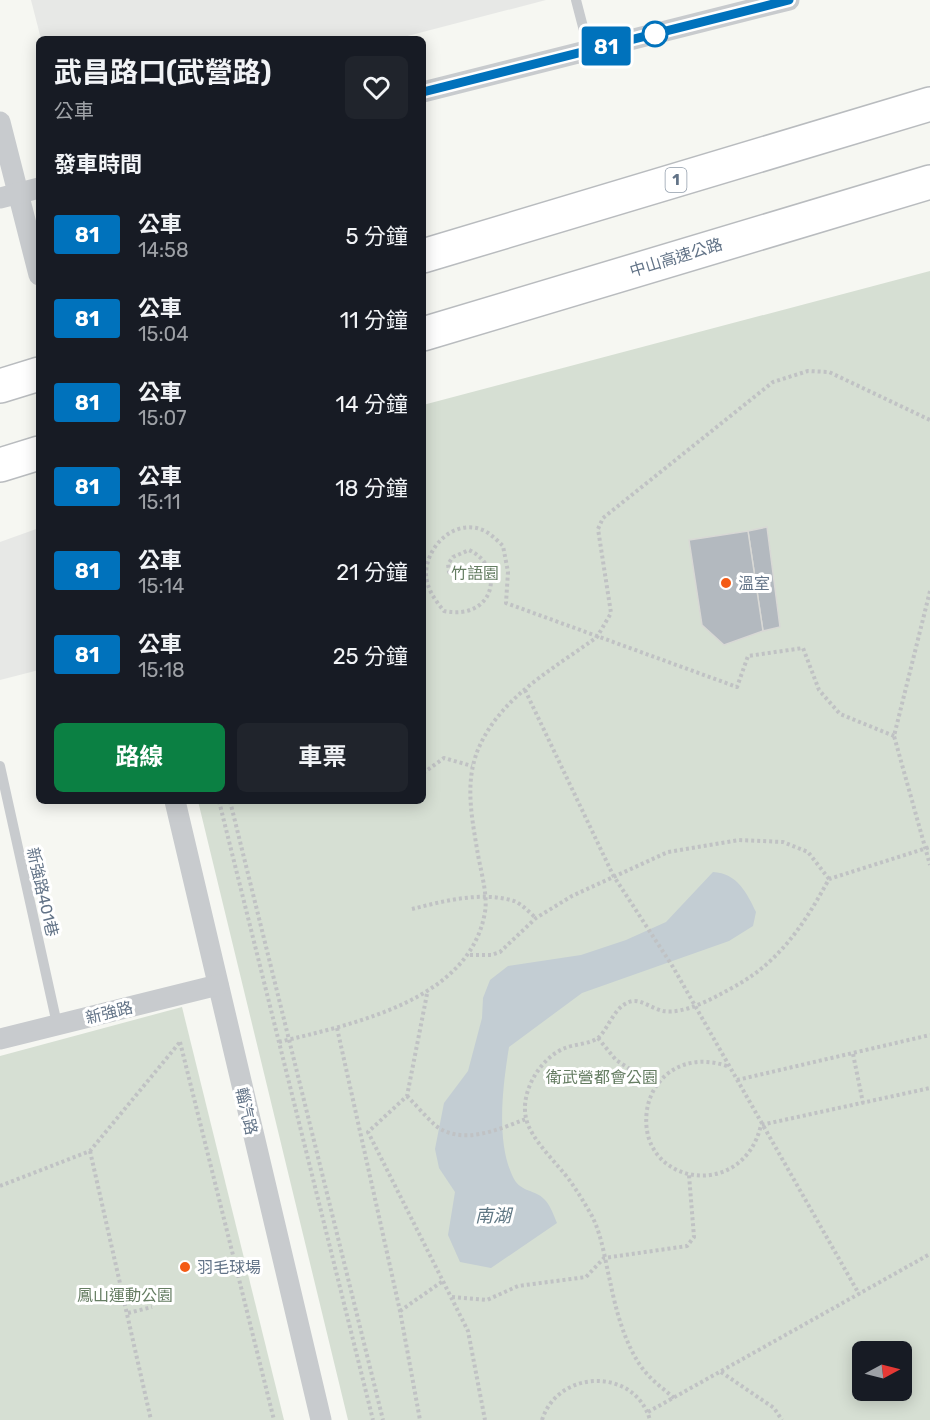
<!DOCTYPE html>
<html lang="zh-TW">
<meta charset="utf-8">
<style>
:root{--surface:#171b24;--page:#20242c;--text:#f1f3f6;--muted:#9ea1a6;--accent:#0b8043}
body{margin:0;font-family:Rubik,"Noto Sans TC",sans-serif;background:var(--page);color:var(--text);height:100vh;display:flex;flex-direction:column;font-size:22px;white-space:nowrap}
*{box-sizing:border-box;margin:0}
p{font-size:20px;color:var(--muted)}
.icon{flex:none;width:33px;height:33px;fill:none;stroke:currentColor;stroke-width:2;stroke-linecap:round;stroke-linejoin:round}
.map{position:relative;flex:1;overflow:hidden}
.side{position:absolute;left:36px;top:36px;width:390px;height:768px;display:flex;flex-direction:column;background:var(--surface);border-radius:9px;box-shadow:0 3px 15px #0003}
.side>*{flex:none}
.badge{padding:0 12px;border-radius:4px;font-size:21px;line-height:39px}
.needle{width:39px;rotate:83deg}
.tools{position:absolute;left:852px;top:1341px;display:grid;gap:12px}
.tools a{display:grid;place-items:center;width:60px;height:60px;border-radius:9px;background:var(--surface);box-shadow:0 3px 15px #0003;font-size:30px}
.map>.badge{position:absolute;translate:-50% -50%;box-shadow:0 0 0 3px #fff}
h2{padding:0 18px;font-size:22px;line-height:54px}
.round{display:grid;place-items:center;flex:none;width:63px;height:63px;border-radius:9px;background:var(--page)}
.head{display:flex;align-items:center;justify-content:space-between;height:102px;padding:0 18px}
h1{font-size:28px;font-weight:700;line-height:45px}
.cta{display:flex;gap:12px;margin-top:auto;padding:12px 18px}
.cta a{flex:1;height:69px;border-radius:9px;background:var(--accent);color:#fff;font-size:24px;font-weight:700;line-height:69px;text-align:center}
.cta a+a{background:var(--page);color:var(--text)}
ul{padding:0;list-style:none}
li{display:flex;align-items:center;gap:18px;height:84px;padding:0 18px}
li div{flex:1}
li b{display:block;font-size:22px}
li em{font-style:normal}
li .badge{min-width:66px;font-weight:700;text-align:center}
.map>svg:first-child{display:block}
.built{fill:#e7e8e6}
.green{fill:#d6dfd3;fill-rule:evenodd}
.water{fill:#c3cdd3}
.building{fill:#b3b9bf;stroke:#d8d8d5;stroke-width:1.5}
.lines{fill:none;stroke-linecap:round;stroke-linejoin:round}
.highway-casing{stroke:#b9bcbf;stroke-width:36}
.path{stroke:#c0c2c4;stroke-width:4;stroke-dasharray:3 3;stroke-linecap:butt}
.lane{stroke:#c8cbce;stroke-width:10}
.street{stroke:#c8cbce;stroke-width:21}
.highway{stroke:#fff;stroke-width:33}
.line-casing{stroke:#fff;stroke-width:14}
.line{stroke:#0072bc;stroke-width:9}
.stop-dot{fill:#fff;stroke:#0072bc;stroke-width:3}
.poi-dot{fill:#f45b15;stroke:#fff;stroke-width:2}
.labels{text-anchor:middle;stroke-width:6;stroke-linejoin:round;paint-order:stroke}
.shield{fill:#fff;stroke:#919dab;stroke-width:1.5}
.shield-label{font-size:15px;font-weight:bold;fill:#627387}
.street-label{font-size:16px;fill:#627387;stroke:#fff}
.park-label{font-size:16px;fill:#657d62;stroke:#fff}
.poi-label{font-size:16px;fill:#627387;stroke:#fff;text-anchor:start}
.water-label{font-size:18px;font-style:italic;fill:#5e7683;stroke:#fff}
</style>
<div class="map">
<svg width="930" height="1420" viewBox="0 0 930 1420">
<rect width="100%" height="100%" fill="#f6f7f2"/>
<g class="built">
<polygon points="31,0 546,0 396,39 41,39"/>
<polygon points="39,528 39,670 0,680 0,542"/>
</g>
<g class="green">
<path d="M930 271V1420H348L198 801H423V405ZM862 1352H902V1390H862Z"/>
<polygon points="182,1007 284,1420 0,1420 0,1056"/>
</g>
<path class="water" d="M713 872C737 873 747 893 756 912L753 926 729 941 582 993 509 1047C503 1085 495 1143 514 1179 521 1192 536 1190 544 1199 550 1204 554 1216 557 1223L491 1268 460 1262 448 1235 455 1192 439 1168 435 1149 444 1103 468 1071 482 1018 483 998 490 980 508 966 581 955 626 940 666 922Z"/>
<g class="building">
<polygon points="767,527 780,627 763,631 748,531"/>
<polygon points="748,531 763,631 724,645 702,625 689,540"/>
</g>
<g class="lines">
<g class="highway-casing">
<g id="highway">
<polyline points="423,256 930,104"/>
<polyline points="423,334 930,182"/>
<polyline points="0,386 39,374"/>
<polyline points="0,465 39,453"/>
</g>
</g>
<g class="path">
<path d="M456 575 449 572 448 564 453 557 469 550C506 567 495 621 444 611 435 600 426 588 426 573 427 545 456 517 485 531 492 535 498 541 503 546L508 572 506 603 737 687 748 656 803 648 819 690 840 714 894 736"/>
<polyline points="930,591 894,736 930,865"/>
<polyline points="525,690 613,875 673,967 859,1294"/>
<polyline points="423,773 444,758 472,766"/>
<polyline points="219,801 373,1420"/>
<polyline points="230,801 383,1420"/>
<path d="M412 909C444 901 481 891 514 901 522 904 530 913 536 918"/>
<polyline points="470,955 491,955 500,952 536,918 572,896 668,852 739,840 783,842 808,852 829,879"/>
<polyline points="427,994 407,1096 368,1132 468,1331 485,1420"/>
<polyline points="337,1028 400,1311 420,1420"/>
<polyline points="598,1038 616,1060 656,1086"/>
<polyline points="180,1042 274,1420"/>
<path d="M279 1042C352 1024 470 1001 485 912 488 893 480 869 477 849 471 813 464 777 481 743 504 695 556 667 597 637L611 613 598 529 603 518 773 382 808 371 829 372 930 420"/>
<polyline points="853,1054 863,1103"/>
<path d="M727 1066C706 1059 684 1060 666 1075 656 1084 649 1096 647 1110 636 1185 743 1203 761 1125L930 1088"/>
<polyline points="737,1080 930,1035"/>
<path d="M407 1096C416 1105 426 1117 436 1126 463 1146 499 1129 526 1119"/>
<polyline points="90,1151 151,1420"/>
<polyline points="0,1186 90,1151 180,1042"/>
<polyline points="452,1297 487,1300 518,1286 586,1277 604,1258 687,1246 694,1237 689,1175"/>
<polyline points="400,1311 443,1281"/>
<polyline points="128,1313 152,1307"/>
<polyline points="721,1372 774,1408 782,1420"/>
<path d="M674 1398C665 1390 655 1383 647 1374 626 1350 616 1311 610 1281 605 1260 602 1236 592 1216 585 1204 578 1192 570 1181 558 1164 530 1139 526 1118 520 1092 540 1058 565 1048 575 1044 591 1044 599 1037 610 1026 615 1004 633 1001 642 1000 653 1009 663 1011 686 1015 719 995 739 984 782 959 806 921 829 879L930 847"/>
<polyline points="648,1412 930,1254"/>
<path d="M542 1420C558 1369 635 1367 650 1420"/>
</g>
<g class="lane">
<polyline points="576,0 589,50"/>
<polyline points="0,766 57,1024"/>
</g>
<g class="street">
<polyline points="423,92 789,0"/>
<polyline points="0,122 39,275"/>
<polyline points="0,198 39,188"/>
<polyline points="175,801 321,1420"/>
<polyline points="0,1039 218,985"/>
</g>
<use href="#highway" class="highway"/>
</g>
<g class="lines">
<g class="line-casing">
<polyline id="line" points="423,92 789,0"/>
</g>
<use href="#line" class="line"/>
</g>
<circle class="stop-dot" cx="655" cy="34" r="12"/>
<g class="poi-dot">
<circle cx="726" cy="583" r="6"/>
<circle cx="185" cy="1267" r="6"/>
</g>
<g class="labels">
<rect class="shield" x="665.5" y="168" width="21" height="24" rx="4.5"/>
<g class="shield-label">
<text x="676" y="185">1</text>
</g>
<g class="street-label">
<text transform="translate(676 257) rotate(-17)" y="6">中山高速公路</text>
<text transform="translate(43 892) rotate(77)" y="6">新強路401巷</text>
<text transform="translate(109 1012) rotate(-14)" y="6">新強路</text>
<text transform="translate(247 1111) rotate(77)" y="6">輜汽路</text>
</g>
<g class="park-label">
<text x="475" y="579">竹語園</text>
<text x="602" y="1083">衛武營都會公園</text>
<text x="125" y="1301">鳳山運動公園</text>
</g>
<g class="poi-label">
<text x="738" y="589">溫室</text>
<text x="197" y="1273">羽毛球場</text>
</g>
<g class="water-label">
<text x="493" y="1222">南湖</text>
</g>
</g>
</svg>
<div class="tools">
<a><svg class="needle" viewBox="-14 -14 28 28"><path d="M0-13l5 13h-10z" fill="#e53935"/><path d="M0 13l5-13h-10z" fill="#9ea1a6"/></svg></a>
</div>
<b class="badge" style="left:606px;top:46px;background:#0072bc;color:#fff">81</b>
<section class="side">
<div class="head"><div><h1>武昌路口(武營路)</h1><p>公車</p></div><a class="round"><svg class="icon" aria-label="heart" viewBox="0 0 24 24"><path d="M12 20l-8-8c-3-5 5-10 8-4 3-6 11-1 8 4z"/></svg></a></div>
<h2>發車時間</h2>
<ul>
<li><span class="badge" style="background:#0072bc;color:#fff">81</span><div><b>公車</b><p>14:58</p></div><em>5 分鐘</em></li>
<li><span class="badge" style="background:#0072bc;color:#fff">81</span><div><b>公車</b><p>15:04</p></div><em>11 分鐘</em></li>
<li><span class="badge" style="background:#0072bc;color:#fff">81</span><div><b>公車</b><p>15:07</p></div><em>14 分鐘</em></li>
<li><span class="badge" style="background:#0072bc;color:#fff">81</span><div><b>公車</b><p>15:11</p></div><em>18 分鐘</em></li>
<li><span class="badge" style="background:#0072bc;color:#fff">81</span><div><b>公車</b><p>15:14</p></div><em>21 分鐘</em></li>
<li><span class="badge" style="background:#0072bc;color:#fff">81</span><div><b>公車</b><p>15:18</p></div><em>25 分鐘</em></li>
</ul>
<div class="cta"><a>路線</a><a>車票</a></div>
</section>
</div>
